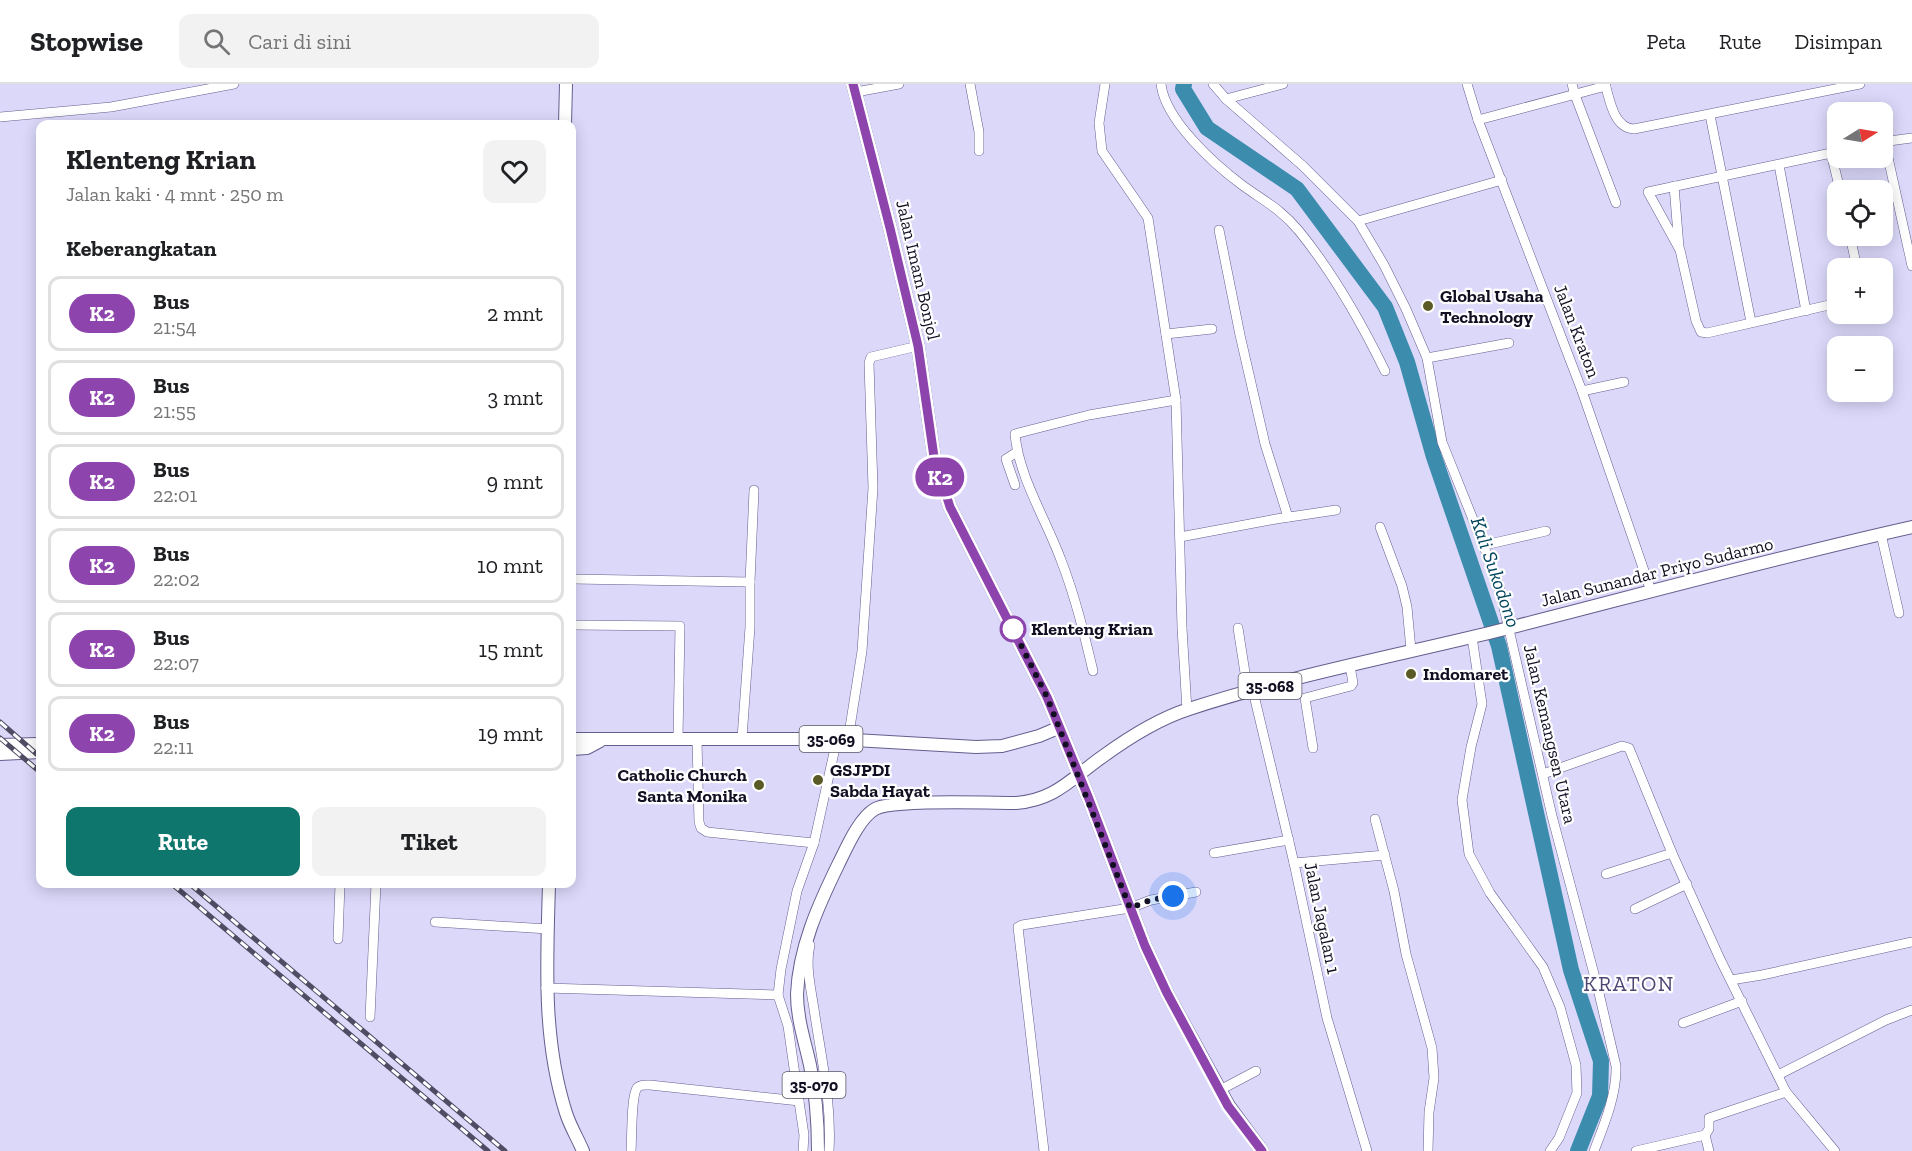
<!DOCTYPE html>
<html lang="id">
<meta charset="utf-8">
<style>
:root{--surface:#fff;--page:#f2f2f2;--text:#202124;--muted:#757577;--line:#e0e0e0;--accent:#0f766e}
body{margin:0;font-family:"Zilla Slab",serif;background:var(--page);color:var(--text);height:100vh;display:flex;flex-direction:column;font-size:22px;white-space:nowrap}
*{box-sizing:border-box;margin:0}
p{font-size:20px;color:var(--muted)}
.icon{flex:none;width:33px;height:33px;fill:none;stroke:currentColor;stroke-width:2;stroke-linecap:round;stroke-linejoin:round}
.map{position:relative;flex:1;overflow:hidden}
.details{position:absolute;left:36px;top:36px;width:540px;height:768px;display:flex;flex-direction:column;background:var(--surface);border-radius:12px;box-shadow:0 3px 15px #0003}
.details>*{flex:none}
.badge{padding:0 12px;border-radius:20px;font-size:21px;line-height:39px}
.needle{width:39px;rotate:79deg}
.fabs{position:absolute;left:1827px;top:18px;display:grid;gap:12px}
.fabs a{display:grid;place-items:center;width:66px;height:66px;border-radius:12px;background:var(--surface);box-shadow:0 3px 15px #0003;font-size:30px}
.you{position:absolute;width:30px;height:30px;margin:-15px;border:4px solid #fff;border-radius:50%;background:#1a73e8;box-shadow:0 0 0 9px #1a73e833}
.map>.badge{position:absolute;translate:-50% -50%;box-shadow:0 0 0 3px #fff}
h2{padding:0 30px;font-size:22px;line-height:54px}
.round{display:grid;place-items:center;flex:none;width:63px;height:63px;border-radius:12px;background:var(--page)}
.headline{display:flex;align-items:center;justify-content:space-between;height:102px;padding:0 30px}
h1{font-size:28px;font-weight:800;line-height:45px}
.cta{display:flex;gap:12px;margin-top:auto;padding:12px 30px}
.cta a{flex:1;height:69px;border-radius:12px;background:var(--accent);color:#fff;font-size:24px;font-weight:800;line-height:69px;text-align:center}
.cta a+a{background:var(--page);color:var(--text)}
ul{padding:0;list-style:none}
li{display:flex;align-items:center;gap:18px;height:75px;margin:0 12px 9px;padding:0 18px;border:3px solid var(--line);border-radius:12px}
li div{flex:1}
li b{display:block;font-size:22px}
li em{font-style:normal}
li .badge{min-width:66px;font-weight:700;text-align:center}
header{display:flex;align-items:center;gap:36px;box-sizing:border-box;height:84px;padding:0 30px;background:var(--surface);border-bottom:2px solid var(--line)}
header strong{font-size:28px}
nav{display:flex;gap:33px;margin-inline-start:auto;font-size:21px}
.search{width:420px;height:54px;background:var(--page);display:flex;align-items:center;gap:15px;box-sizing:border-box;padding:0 21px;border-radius:12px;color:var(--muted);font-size:22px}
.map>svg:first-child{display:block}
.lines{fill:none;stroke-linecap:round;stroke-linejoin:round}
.river{stroke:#3c8cae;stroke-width:16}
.minor-casing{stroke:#645e8e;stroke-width:10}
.major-casing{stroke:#645e8e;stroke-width:14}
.minor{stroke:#fff;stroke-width:9}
.major{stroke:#fff;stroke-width:12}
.rail-casing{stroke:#4f4c64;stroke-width:5}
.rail{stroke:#fefefe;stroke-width:3;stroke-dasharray:9;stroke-linecap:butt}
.line-casing{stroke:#fff;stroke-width:14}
.line{stroke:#8e44ad;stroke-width:9}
.walk{stroke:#120f22;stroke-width:6;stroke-dasharray:0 10.8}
.poi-dot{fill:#5a5a27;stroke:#fefefe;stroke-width:2}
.stop-dot{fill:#fff;stroke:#8e44ad;stroke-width:3}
.labels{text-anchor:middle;stroke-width:4.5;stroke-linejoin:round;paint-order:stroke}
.shield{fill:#fefefe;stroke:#595764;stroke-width:1.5}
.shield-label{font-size:16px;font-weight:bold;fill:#120f22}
.street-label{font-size:18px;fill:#120f22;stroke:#fefefe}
.poi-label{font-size:18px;font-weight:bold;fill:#120f22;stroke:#fefefe;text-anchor:start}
.stop-label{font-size:18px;font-weight:bold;fill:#120f22;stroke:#fefefe;text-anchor:start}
.water-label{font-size:20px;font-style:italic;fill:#00455d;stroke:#fefefe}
.quarter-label{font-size:21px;letter-spacing:1.5px;fill:#4c4674;stroke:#fefefe}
</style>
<header>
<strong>Stopwise</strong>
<div class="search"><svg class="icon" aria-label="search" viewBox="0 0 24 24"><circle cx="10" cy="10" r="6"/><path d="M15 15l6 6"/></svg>Cari di sini</div>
<nav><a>Peta</a><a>Rute</a><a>Disimpan</a></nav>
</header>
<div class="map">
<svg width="1912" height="1067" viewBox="0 0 1912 1067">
<rect width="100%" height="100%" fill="#dbd8fa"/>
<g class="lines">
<polyline class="river" points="1184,0 1183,5 1207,44 1297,105 1385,223 1407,278 1434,373 1499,562 1571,886 1601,977 1600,1012 1578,1067"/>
<g class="minor-casing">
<g id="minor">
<polyline points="970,0 979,48 979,67"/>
<polyline points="1105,0 1099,39 1102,67 1148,134 1176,316 1182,544 1187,626"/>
<path d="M1161 0C1165 36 1214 80 1242 101 1264 117 1281 125 1299 147 1334 190 1361 238 1385 287"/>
<path d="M1213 0 1226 15 1303 82 1358 137 1384 181 1406 225 1427 274 1442 358 1498 498 1552 732 1598 905 1616 982C1617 1010 1604 1041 1594 1067"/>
<polyline points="1467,0 1478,36 1582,307 1651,507"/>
<polyline points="1572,0 1575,11 1616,119"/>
<path d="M1605 0C1610 17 1614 44 1634 45L1860 0"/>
<polyline points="856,8 899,0"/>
<polyline points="1226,15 1283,0"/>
<polyline points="1710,31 1751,238"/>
<polyline points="0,33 111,23 234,0"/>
<polyline points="1478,36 1606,2"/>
<polyline points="1912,54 1889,57 1885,60 1912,182"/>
<polyline points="1779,81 1806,227"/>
<polyline points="1674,102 1679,163"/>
<polyline points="1358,137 1502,96"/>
<polyline points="1219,146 1240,251 1265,360 1288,433"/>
<polyline points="1850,152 1857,184"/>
<polyline points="1838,219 1707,249 1701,248 1696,237 1680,166 1648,108 1831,69 1840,106"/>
<polyline points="1166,250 1212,245"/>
<polyline points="1427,274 1509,259"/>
<polyline points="1582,307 1624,298"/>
<polyline points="1015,401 1006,375 1017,368"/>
<polyline points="1380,443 1402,502 1407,523 1411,566"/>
<polyline points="1881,450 1899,529"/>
<polyline points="1180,453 1276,435 1336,426"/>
<polyline points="1485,461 1546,447"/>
<polyline points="572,495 750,498"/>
<polyline points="572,541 680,542 678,654"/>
<polyline points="1238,544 1248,608"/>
<polyline points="1472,553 1482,620 1471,663 1462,716 1469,770 1490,809 1543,883 1560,923 1576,981 1577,1009 1559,1054 1550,1067"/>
<path d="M1093 587C1084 549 1075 512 1061 476 1046 435 1019 394 1015 350L1089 331 1176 316"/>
<polyline points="1253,607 1294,779 1327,934 1367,1067"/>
<polyline points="742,654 750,543 750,498 754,406"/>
<polyline points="697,656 699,738 701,744 707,748 814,759"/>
<polyline points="848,656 862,567 873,404 869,279 871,273 918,262"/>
<polyline points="1313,664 1305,614 1351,602 1353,599 1350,582"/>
<polyline points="1543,690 1622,662 1629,664 1672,769 1720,875 1786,1008 1835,1067"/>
<polyline points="1375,735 1394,807 1406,870 1432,964 1434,994 1429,1028 1428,1067"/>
<polyline points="1214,769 1289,756"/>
<polyline points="1294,779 1385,771"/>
<polyline points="1606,790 1672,769"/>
<polyline points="1635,825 1687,800"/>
<polyline points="435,838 548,845"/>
<polyline points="338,855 340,800"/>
<path d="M810 861C805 881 811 905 814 925 821 973 832 1019 829 1067"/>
<polyline points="1731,896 1762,891 1912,858"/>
<polyline points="546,904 778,911"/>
<polyline points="370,933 376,800"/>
<polyline points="1683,939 1742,917"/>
<polyline points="1778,991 1886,936 1912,926"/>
<polyline points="1220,1006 1256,987"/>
<polyline points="1705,1051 1709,1045 1709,1034 1786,1008"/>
<path d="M631 1067C632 1055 631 1012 637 1004 640 1000 646 1001 650 1001L799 1017"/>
<polyline points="803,1067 804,1051 794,984 788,942 778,911 781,885 797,807 814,759 837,655"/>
<polyline points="1044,1067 1018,843 1022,841 1130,824 1151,816 1196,808"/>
<polyline points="1636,1067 1705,1051 1709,1067"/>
</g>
</g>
<g class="major-casing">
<g id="major">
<polyline points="853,0 890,144 918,262 934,373 950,423 1047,613 1089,715 1145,862 1167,909 1229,1022 1262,1067"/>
<polyline points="565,40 566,0"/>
<polyline points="572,655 837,655 976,663 1002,662 1039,652 1058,644"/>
<polyline points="0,661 38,660"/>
<polyline points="572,665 587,664 600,657"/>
<polyline points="0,670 40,668"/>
<path d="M549 800C547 877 542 954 566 1029 570 1042 578 1055 583 1067"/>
<path d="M818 1067C818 1038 816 1010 810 981 805 958 797 935 797 910 799 864 818 822 838 781 846 765 859 734 875 725 893 715 990 719 1016 719 1055 716 1071 695 1102 673 1128 654 1158 635 1189 625 1290 592 1395 572 1497 547 1635 512 1773 474 1912 443"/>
</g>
</g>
<use href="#minor" class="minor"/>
<use href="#major" class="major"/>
<g class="rail-casing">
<g id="rail">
<polyline points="0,638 40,673"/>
<polyline points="0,654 40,688"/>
<polyline points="172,800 488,1067"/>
<polyline points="190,800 505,1067"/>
</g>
</g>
<use href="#rail" class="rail"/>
</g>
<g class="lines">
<g class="line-casing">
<polyline id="line" points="853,0 890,144 918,262 934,373 950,423 1047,613 1089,715 1145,862 1167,909 1228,1022 1262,1067"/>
</g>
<use href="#line" class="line"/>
<polyline class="walk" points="1013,545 1010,539 1047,613 1130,824 1151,816 1173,812"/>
</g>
<g class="poi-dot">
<circle cx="1428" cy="222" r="6"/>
<circle cx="1411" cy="590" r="6"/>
<circle cx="818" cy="696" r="6"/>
<circle cx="759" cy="701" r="6"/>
</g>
<circle class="stop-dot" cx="1013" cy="545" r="12"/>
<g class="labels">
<g class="shield">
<rect x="1238.5" y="589" width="63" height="26" rx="4.5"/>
<rect x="799.5" y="642" width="63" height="26" rx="4.5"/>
<rect x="782.5" y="988" width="63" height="26" rx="4.5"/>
</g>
<g class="shield-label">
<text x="1270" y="608">35-068</text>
<text x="831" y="661">35-069</text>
<text x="814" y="1007">35-070</text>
</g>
<g class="street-label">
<text transform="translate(918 186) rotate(77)" y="6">Jalan Imam Bonjol</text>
<text transform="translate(1577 247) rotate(69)" y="6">Jalan Kraton</text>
<text transform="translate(1657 488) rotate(-14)" y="6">Jalan Sunandar Priyo Sudarmo</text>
<text transform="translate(1550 650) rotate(77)" y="6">Jalan Kemangsen Utara</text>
<text transform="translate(1322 834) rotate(78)" y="6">Jalan Jagalan 1</text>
</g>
<g class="poi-label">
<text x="1440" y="218">Global Usaha<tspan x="1440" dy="21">Technology</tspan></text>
<text x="1423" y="596">Indomaret</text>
<text x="830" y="692">GSJPDI<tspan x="830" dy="21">Sabda Hayat</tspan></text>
<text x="747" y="697" text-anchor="end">Catholic Church<tspan x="747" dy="21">Santa Monika</tspan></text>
</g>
<g class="stop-label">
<text x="1031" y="551">Klenteng Krian</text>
</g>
<g class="water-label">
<text transform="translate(1496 488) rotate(71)" y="7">Kali Sukodono</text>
</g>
<g class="quarter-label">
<text x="1629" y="907">KRATON</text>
</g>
</g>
</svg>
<div class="fabs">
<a><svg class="needle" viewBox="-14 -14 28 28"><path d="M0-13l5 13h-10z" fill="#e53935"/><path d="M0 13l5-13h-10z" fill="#757577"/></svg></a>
<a><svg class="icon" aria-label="locate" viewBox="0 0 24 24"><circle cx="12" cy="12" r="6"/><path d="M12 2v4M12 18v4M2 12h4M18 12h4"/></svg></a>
<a>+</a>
<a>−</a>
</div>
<div class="you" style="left:1173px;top:812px"></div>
<b class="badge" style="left:940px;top:393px;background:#8e44ad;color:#fff">K2</b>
<section class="details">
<div class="headline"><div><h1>Klenteng Krian</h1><p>Jalan kaki · 4 mnt · 250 m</p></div><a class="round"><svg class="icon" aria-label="heart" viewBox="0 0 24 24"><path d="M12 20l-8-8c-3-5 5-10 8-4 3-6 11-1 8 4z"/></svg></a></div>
<h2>Keberangkatan</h2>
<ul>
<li><span class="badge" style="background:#8e44ad;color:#fff">K2</span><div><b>Bus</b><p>21:54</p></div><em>2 mnt</em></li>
<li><span class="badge" style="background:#8e44ad;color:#fff">K2</span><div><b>Bus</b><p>21:55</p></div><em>3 mnt</em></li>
<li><span class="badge" style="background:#8e44ad;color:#fff">K2</span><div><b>Bus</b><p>22:01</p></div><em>9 mnt</em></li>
<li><span class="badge" style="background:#8e44ad;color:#fff">K2</span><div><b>Bus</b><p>22:02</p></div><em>10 mnt</em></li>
<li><span class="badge" style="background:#8e44ad;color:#fff">K2</span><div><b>Bus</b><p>22:07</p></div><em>15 mnt</em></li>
<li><span class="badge" style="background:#8e44ad;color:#fff">K2</span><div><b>Bus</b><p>22:11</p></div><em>19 mnt</em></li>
</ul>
<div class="cta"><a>Rute</a><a>Tiket</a></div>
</section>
</div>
